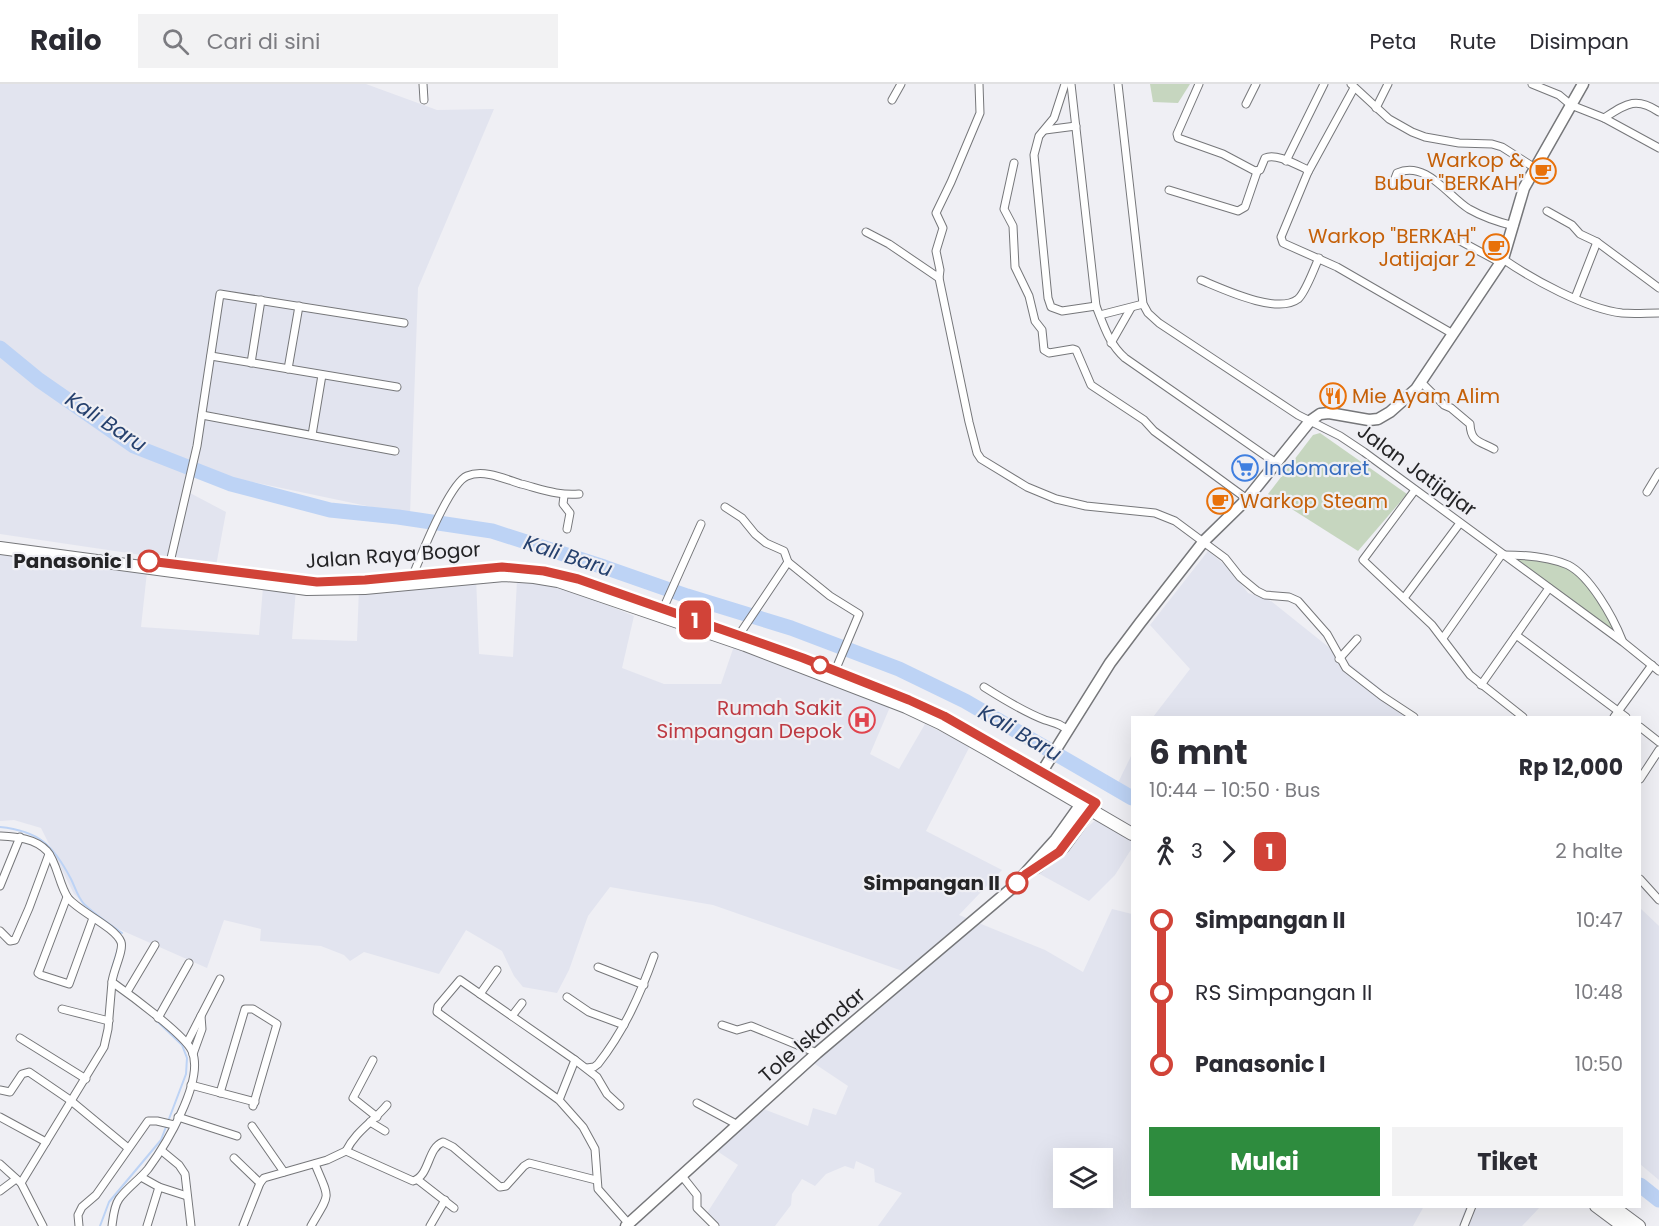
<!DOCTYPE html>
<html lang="id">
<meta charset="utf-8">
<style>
:root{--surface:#fff;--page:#f2f2f3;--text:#2b2b33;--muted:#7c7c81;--line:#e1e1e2;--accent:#2e8c3e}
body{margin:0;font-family:Poppins,sans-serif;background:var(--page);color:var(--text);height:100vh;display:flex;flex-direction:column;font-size:22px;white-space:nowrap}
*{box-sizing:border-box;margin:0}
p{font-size:20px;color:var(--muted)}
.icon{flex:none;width:33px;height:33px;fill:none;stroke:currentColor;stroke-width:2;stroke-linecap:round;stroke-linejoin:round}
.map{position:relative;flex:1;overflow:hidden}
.drawer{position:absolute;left:1131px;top:632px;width:510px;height:492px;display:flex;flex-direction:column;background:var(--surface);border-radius:0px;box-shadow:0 6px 24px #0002}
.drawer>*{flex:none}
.badge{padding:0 12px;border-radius:9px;font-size:21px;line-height:39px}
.tools{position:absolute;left:1053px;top:1064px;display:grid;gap:12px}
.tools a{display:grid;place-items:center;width:60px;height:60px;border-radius:0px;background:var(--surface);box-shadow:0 6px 24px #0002;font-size:30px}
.map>.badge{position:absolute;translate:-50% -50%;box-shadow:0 0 0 3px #fff}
.legs{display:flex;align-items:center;gap:9px;height:66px;padding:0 18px;font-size:20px}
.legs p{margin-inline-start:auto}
.overview{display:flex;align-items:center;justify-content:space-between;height:102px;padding:0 18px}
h1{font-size:33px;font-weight:700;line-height:45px}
.primary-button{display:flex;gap:12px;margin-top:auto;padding:12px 18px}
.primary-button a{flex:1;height:69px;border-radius:0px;background:var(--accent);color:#fff;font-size:24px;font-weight:700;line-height:69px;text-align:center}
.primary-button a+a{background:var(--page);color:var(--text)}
ul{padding:0 18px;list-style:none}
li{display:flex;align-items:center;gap:21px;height:72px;font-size:22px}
li i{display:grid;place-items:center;width:9px;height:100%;margin:0 8px;background:currentColor}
li i::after{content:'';width:15px;height:15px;margin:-8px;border:4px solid;border-radius:50%;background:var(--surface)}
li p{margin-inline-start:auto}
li:first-child i{background:linear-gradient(#0000 50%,currentColor 0)}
li:last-child i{background:linear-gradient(currentColor 50%,#0000 0)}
header{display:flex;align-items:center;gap:36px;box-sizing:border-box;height:84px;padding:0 30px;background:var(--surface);border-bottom:2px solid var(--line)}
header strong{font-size:28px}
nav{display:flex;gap:33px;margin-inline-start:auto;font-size:21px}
.search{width:420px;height:54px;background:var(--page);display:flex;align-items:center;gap:15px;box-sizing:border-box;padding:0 21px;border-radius:0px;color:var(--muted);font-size:22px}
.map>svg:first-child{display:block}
.built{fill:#e2e4ef;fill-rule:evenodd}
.green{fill:#c6d6bf}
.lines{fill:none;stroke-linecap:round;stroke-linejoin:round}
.stream{stroke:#bdd3f5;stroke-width:2}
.river{stroke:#bdd3f5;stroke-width:15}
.street-casing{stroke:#76777a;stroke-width:9}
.secondary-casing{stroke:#76777a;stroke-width:13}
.highway-casing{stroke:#76777a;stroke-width:14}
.street{stroke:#fff;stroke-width:7}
.secondary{stroke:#fff;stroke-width:10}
.highway{stroke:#fff;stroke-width:12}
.line-1-casing{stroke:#fff;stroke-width:14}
.line-1{stroke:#d14338;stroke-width:9}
.stop-1-dot{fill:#fff;stroke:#d14338;stroke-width:3}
.labels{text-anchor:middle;stroke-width:4.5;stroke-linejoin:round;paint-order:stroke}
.food-label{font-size:20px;fill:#c56008;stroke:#efeff4;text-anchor:end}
.shop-label{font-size:20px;fill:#366cbe;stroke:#efeff4;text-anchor:start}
.street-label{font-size:20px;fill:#242426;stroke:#efeff4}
.stop-label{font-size:20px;font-weight:bold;fill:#242426;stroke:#efeff4;text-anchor:end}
.health-label{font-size:20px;fill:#be3a42;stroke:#efeff4;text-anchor:end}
.water-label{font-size:21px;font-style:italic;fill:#26416e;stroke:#efeff4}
</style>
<header>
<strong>Railo</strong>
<div class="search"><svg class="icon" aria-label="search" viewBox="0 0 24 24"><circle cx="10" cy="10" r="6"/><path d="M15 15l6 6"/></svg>Cari di sini</div>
<nav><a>Peta</a><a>Rute</a><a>Disimpan</a></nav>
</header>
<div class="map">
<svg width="1659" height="1142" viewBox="0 0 1659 1142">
<rect width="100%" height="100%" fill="#efeff4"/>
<g class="built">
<polygon points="0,0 366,0 437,26 494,25 418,204 410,431 195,386 190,409 226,428 216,482 0,450"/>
<polygon points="1208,467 1230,485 1248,509 1271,517 1416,633 1153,633 1190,585 1150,541"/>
<path d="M0 470 147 488 141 543 259 551 263 503 296 504 292 555 357 557 359 504 476 492 479 570 513 573 517 496 558 501 634 532 622 584 664 600H721L734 562 829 598 890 623 870 670 899 685 925 640 970 662 926 747 1002 786 959 831 1045 866 1083 888 1112 825 1132 830V1122H1424L1413 1142H878L902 1109 875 1098 874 1085 856 1077 854 1085 845 1082 826 1090 815 1102 802 1095 792 1110 791 1121 775 1142H716L705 1132 738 1081 714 1065 758 1023 808 1042 813 1024 836 1031 848 1002 812 978 917 892 713 821 610 803 588 832 569 886 557 909 523 903 514 892 502 867 466 846 439 890 364 868 350 877 344 871 321 862 260 857 261 845 224 836 207 884 105 839 74 810 41 744 14 736 0 737ZM1064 1074H1102V1113H1064Z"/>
<polygon points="1132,670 1132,712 1116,703"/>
<polygon points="1099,733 1132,756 1132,764 1115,791 1089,817 1036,788"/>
<polygon points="1640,824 1659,842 1659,1096 1640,1080"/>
<polygon points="1466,1122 1541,1122 1522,1142 1459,1142"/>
</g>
<g class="green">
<polygon points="1150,0 1190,0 1178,19 1153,18"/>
<polygon points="1320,349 1407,410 1358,467 1268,410 1313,351"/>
<polygon points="1503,471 1526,472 1570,482 1598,513 1623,558"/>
</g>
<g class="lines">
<g class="stream">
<path d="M0 743C39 747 53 761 71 795 75 803 78 814 84 820 95 831 110 840 122 849"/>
<polyline points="112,884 119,861"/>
<polyline points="100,1142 109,1118 161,1056 186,990 187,974 182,961 156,936"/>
</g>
<g class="river">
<polyline points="0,264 39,296 134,362 231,400 330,426 398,433 492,447 604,483 687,512 791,544 899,585 965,617 1132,714"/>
<polyline points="1640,1101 1659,1116"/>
</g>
<g class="street-casing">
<g id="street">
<polyline points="423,0 424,16"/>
<polyline points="1065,0 1054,34 1039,52 1034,71 1048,214 1051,223 1062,227 1096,222"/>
<path d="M1071 0 1096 222C1104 242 1109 260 1125 274L1276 379"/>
<polyline points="1118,0 1143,220 1148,229 1159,239 1298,331 1340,352 1364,368 1623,558 1659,587"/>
<path d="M1199 0 1177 50 1178 54 1223 70 1255 87 1260 86 1265 74C1276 69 1295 80 1306 85L1308 88 1281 153 1283 159 1337 183 1453 250"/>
<polyline points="1351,0 1389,35 1412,48 1425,53 1459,59 1492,60 1502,63 1535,84"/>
<path d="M1532 0 1559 11 1571 21 1604 34C1626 20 1636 12 1659 28"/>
<polyline points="892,16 901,0"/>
<polyline points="1246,20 1256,0"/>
<polyline points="1376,24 1388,0"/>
<polyline points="1604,34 1659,64"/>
<polyline points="1045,46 1076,42"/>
<polyline points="1286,77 1324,0"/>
<polyline points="1014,79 1004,125 1013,142 1015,183 1029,212 1035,237 1042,246 1044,266 1049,269 1073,265 1076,266 1091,301 1144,336 1154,347 1247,415"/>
<polyline points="1308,88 1354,4"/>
<path d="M1392 102 1397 89C1426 76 1448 112 1469 125 1483 133 1498 138 1514 142"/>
<polyline points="1169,106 1238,127 1245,123 1257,88"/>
<polyline points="1547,127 1572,141 1580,150 1597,158 1659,204"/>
<polyline points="866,148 889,160 939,194 969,338 977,369 981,375 1027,403 1056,415 1086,422 1155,429 1175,437 1225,474 1240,493 1257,507 1265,511 1289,513 1298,517 1327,550 1346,584 1382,612 1414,633"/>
<polyline points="1451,152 1501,179"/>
<path d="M1503 175C1532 195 1586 225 1622 229 1634 230 1647 229 1659 229"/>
<polyline points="939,194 940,186 936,167 943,144 936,129 951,98 980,29 979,0"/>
<path d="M1201 196C1223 205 1277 231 1298 215 1306 208 1314 184 1319 174"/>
<polyline points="1575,214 1597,158"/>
<polyline points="1100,231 1143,220"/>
<polyline points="1111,259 1131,224"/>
<polyline points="211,272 397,303"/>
<polyline points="251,279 261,216"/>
<polyline points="288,285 299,222"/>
<path d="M1421 298 1444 321 1451 324 1470 340C1471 358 1479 357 1494 365"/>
<polyline points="202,331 395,367"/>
<polyline points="312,351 322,291"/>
<polyline points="1415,406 1363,476 1432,541 1470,591 1523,633"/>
<polyline points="1647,408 1659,388"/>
<polyline points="564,412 563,420 570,429 567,445"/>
<polyline points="725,423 742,434 755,450 766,459 784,467 788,478 830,512 859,530 835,587"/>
<path d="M1503 471C1524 471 1548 472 1568 481 1590 492 1613 533 1622 556"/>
<polyline points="168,487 197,362 220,210 404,239"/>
<path d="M412 499 413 491C421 471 450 399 467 392 484 385 505 395 521 400 541 405 559 412 579 410"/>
<polyline points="1404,514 1460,439"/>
<polyline points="663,525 701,440"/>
<polyline points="739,551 788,478"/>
<polyline points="1516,551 1626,633"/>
<polyline points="1443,554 1502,470"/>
<polyline points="1339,575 1357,555"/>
<polyline points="1481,601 1549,504"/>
<path d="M984 603C1003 615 1024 628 1045 636 1054 639 1060 639 1067 646"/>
<polyline points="1614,633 1652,581"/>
<polyline points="1640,643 1659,658"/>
<polyline points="1640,695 1659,666"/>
<path d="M0 752C16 753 35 754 47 767 57 778 59 801 68 814 78 827 115 843 121 858 124 866 113 887 112 898 129 910 185 951 192 967 205 997 165 1062 148 1085 139 1096 127 1104 119 1115 114 1122 113 1134 112 1142"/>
<polyline points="1640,795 1659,816"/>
<polyline points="0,802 20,753"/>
<polyline points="67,813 40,884 38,889 41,891 69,900 93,834"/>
<polyline points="0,847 10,857 15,856 29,824 49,770"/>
<polyline points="598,883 644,901"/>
<polyline points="127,908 155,861"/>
<polyline points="480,910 497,886"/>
<polyline points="567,913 589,928 624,941"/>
<polyline points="62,925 109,937"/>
<polyline points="512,932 522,919"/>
<polyline points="158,934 189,879"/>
<polyline points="722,941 737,946 751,942 817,969"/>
<polyline points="20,954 86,995"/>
<polyline points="187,959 220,895"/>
<polyline points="193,970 202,945 201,932"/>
<polyline points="373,976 353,1014 377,1033"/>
<polyline points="575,976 597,993 607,1010 620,1022"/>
<path d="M587 984 594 983 598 980C624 947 640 911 654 872"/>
<polyline points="191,1001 255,1018"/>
<polyline points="0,1006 10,1008 22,990 29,988 70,1016 128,1064"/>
<polyline points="220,1009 245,925 253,925 277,940 253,1022"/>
<polyline points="559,1016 575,976 460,896 438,922 437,928 559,1016 583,1043 595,1065 598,1105 628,1139"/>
<polyline points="697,1019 738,1041"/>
<polyline points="0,1033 46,1058"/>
<polyline points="178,1033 237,1052"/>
<polyline points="370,1038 385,1047"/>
<polyline points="252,1042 284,1088"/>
<polyline points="162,1067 179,1081 185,1090 191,1142"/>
<path d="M346 1067C356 1047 373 1038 387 1021"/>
<polyline points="234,1074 260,1099"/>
<polyline points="0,1080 21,1099 43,1142"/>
<polyline points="682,1092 697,1111 697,1124 715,1142"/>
<polyline points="141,1093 159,1103"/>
<polyline points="418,1096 454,1124"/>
<polyline points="21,1099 104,963 108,945 112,898"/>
<polyline points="0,1107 16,1095"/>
<polyline points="79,1142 78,1131 82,1123 96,1111 148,1037 157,1037 174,1041"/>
<polyline points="147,1142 159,1103 187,1112"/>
<path d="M243 1142 260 1099 264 1094 327 1076 346 1067 413 1097C430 1092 427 1064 443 1058L453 1063 500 1103 506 1102 524 1082 529 1079 596 1096"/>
<path d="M311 1142C331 1107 330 1117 315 1080"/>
<polyline points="430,1142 445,1116"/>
<polyline points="1464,1142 1472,1122"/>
</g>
</g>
<g class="secondary-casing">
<g id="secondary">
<polyline points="1038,694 1110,579 1140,539 1204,457 1247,415 1310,337 1320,330 1329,329 1369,336 1378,335 1390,328 1416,305 1503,175 1524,104 1583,0"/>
<polyline points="1036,784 1064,763 1096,719"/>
<polyline points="626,1142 817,969 1012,804 1056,755 1086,713"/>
</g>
</g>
<g class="highway-casing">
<g id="highway">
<polyline points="0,464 307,505 365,504 504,491 534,493 558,497 745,561 906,623 940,639 988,666 1132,750"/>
<polyline points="1596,1122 1623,1142"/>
<polyline points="1612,1122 1639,1142"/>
</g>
</g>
<use href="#street" class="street"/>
<use href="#secondary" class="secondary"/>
<use href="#highway" class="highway"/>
</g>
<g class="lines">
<g class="line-1-casing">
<polyline id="line-1" points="149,477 317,498 365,496 502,483 544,487 578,495 803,574 909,616 944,632 1096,719 1059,768 1026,790 1017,799"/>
</g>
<use href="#line-1" class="line-1"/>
</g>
<defs>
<g id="cafe-ring" transform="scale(1.35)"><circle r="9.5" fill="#efeff4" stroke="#e8710a" stroke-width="1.5"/><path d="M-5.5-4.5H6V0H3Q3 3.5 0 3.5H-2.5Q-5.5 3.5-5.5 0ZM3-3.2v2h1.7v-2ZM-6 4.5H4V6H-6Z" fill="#e8710a"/></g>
<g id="restaurant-ring" transform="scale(1.35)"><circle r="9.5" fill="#efeff4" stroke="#e8710a" stroke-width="1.5"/><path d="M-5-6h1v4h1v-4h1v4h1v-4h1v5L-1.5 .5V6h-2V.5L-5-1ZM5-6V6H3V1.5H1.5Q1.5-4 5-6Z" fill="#e8710a"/></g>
<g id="supermarket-ring" transform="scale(1.35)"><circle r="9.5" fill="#efeff4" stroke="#3f7fe0" stroke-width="1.5"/><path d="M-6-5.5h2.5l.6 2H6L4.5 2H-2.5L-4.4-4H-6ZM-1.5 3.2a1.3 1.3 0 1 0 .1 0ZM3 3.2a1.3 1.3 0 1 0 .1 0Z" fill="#3f7fe0"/></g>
<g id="hospital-ring" transform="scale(1.35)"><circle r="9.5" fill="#efeff4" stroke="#e0444e" stroke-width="1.5"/><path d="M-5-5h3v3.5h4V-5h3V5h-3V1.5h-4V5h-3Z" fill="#e0444e"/></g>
</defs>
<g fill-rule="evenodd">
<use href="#cafe-ring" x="1543" y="87"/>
<use href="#cafe-ring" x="1496" y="163"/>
<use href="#restaurant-ring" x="1333" y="312"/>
<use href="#supermarket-ring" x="1245" y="384"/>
<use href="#cafe-ring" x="1220" y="417"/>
<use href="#hospital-ring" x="862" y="636"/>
</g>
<g class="stop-1-dot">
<circle cx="149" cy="477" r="10"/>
<circle cx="820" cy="581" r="8"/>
<circle cx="1017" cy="799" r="10"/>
</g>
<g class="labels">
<g class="food-label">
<text x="1524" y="83">Warkop &amp;<tspan x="1524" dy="23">Bubur "BERKAH"</tspan></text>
<text x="1476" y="159">Warkop "BERKAH"<tspan x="1476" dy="23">Jatijajar 2</tspan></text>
<text x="1352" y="319" text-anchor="start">Mie Ayam Alim</text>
<text x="1240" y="424" text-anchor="start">Warkop Steam</text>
</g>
<g class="shop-label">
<text x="1264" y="391">Indomaret</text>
</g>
<g class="street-label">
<text transform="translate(1417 386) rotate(36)" y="7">Jalan Jatijajar</text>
<text transform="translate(393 471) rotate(-4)" y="7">Jalan Raya Bogor</text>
<text transform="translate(812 951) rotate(-41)" y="7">Tole Iskandar</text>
</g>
<g class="stop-label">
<text x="132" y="484">Panasonic I</text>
<text x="1000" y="806">Simpangan II</text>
</g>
<g class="health-label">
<text x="842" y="631">Rumah Sakit<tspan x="842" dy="23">Simpangan Depok</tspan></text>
</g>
<g class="water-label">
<text transform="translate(106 338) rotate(33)" y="7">Kali Baru</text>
<text transform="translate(568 472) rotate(18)" y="7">Kali Baru</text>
<text transform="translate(1020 649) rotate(30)" y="7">Kali Baru</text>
</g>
</g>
</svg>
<div class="tools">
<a><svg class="icon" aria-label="layers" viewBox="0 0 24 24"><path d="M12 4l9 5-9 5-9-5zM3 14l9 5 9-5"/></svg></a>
</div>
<b class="badge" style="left:695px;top:536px;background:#d14338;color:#fff">1</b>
<section class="drawer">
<div class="overview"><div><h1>6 mnt</h1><p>10:44 – 10:50 · Bus</p></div><b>Rp 12,000</b></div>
<div class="legs"><svg class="icon" aria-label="walk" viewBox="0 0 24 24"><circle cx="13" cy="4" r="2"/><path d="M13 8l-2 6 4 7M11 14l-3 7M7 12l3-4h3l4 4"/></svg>3<svg class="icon" aria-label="forward" viewBox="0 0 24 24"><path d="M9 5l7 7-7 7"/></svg><b class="badge" style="background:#d14338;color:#fff">1</b><p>2 halte</p></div>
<ul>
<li><i style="color:#d14338"></i><b>Simpangan II</b><p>10:47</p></li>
<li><i style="color:#d14338"></i><span>RS Simpangan II</span><p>10:48</p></li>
<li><i style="color:#d14338"></i><b>Panasonic I</b><p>10:50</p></li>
</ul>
<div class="primary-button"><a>Mulai</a><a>Tiket</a></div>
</section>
</div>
